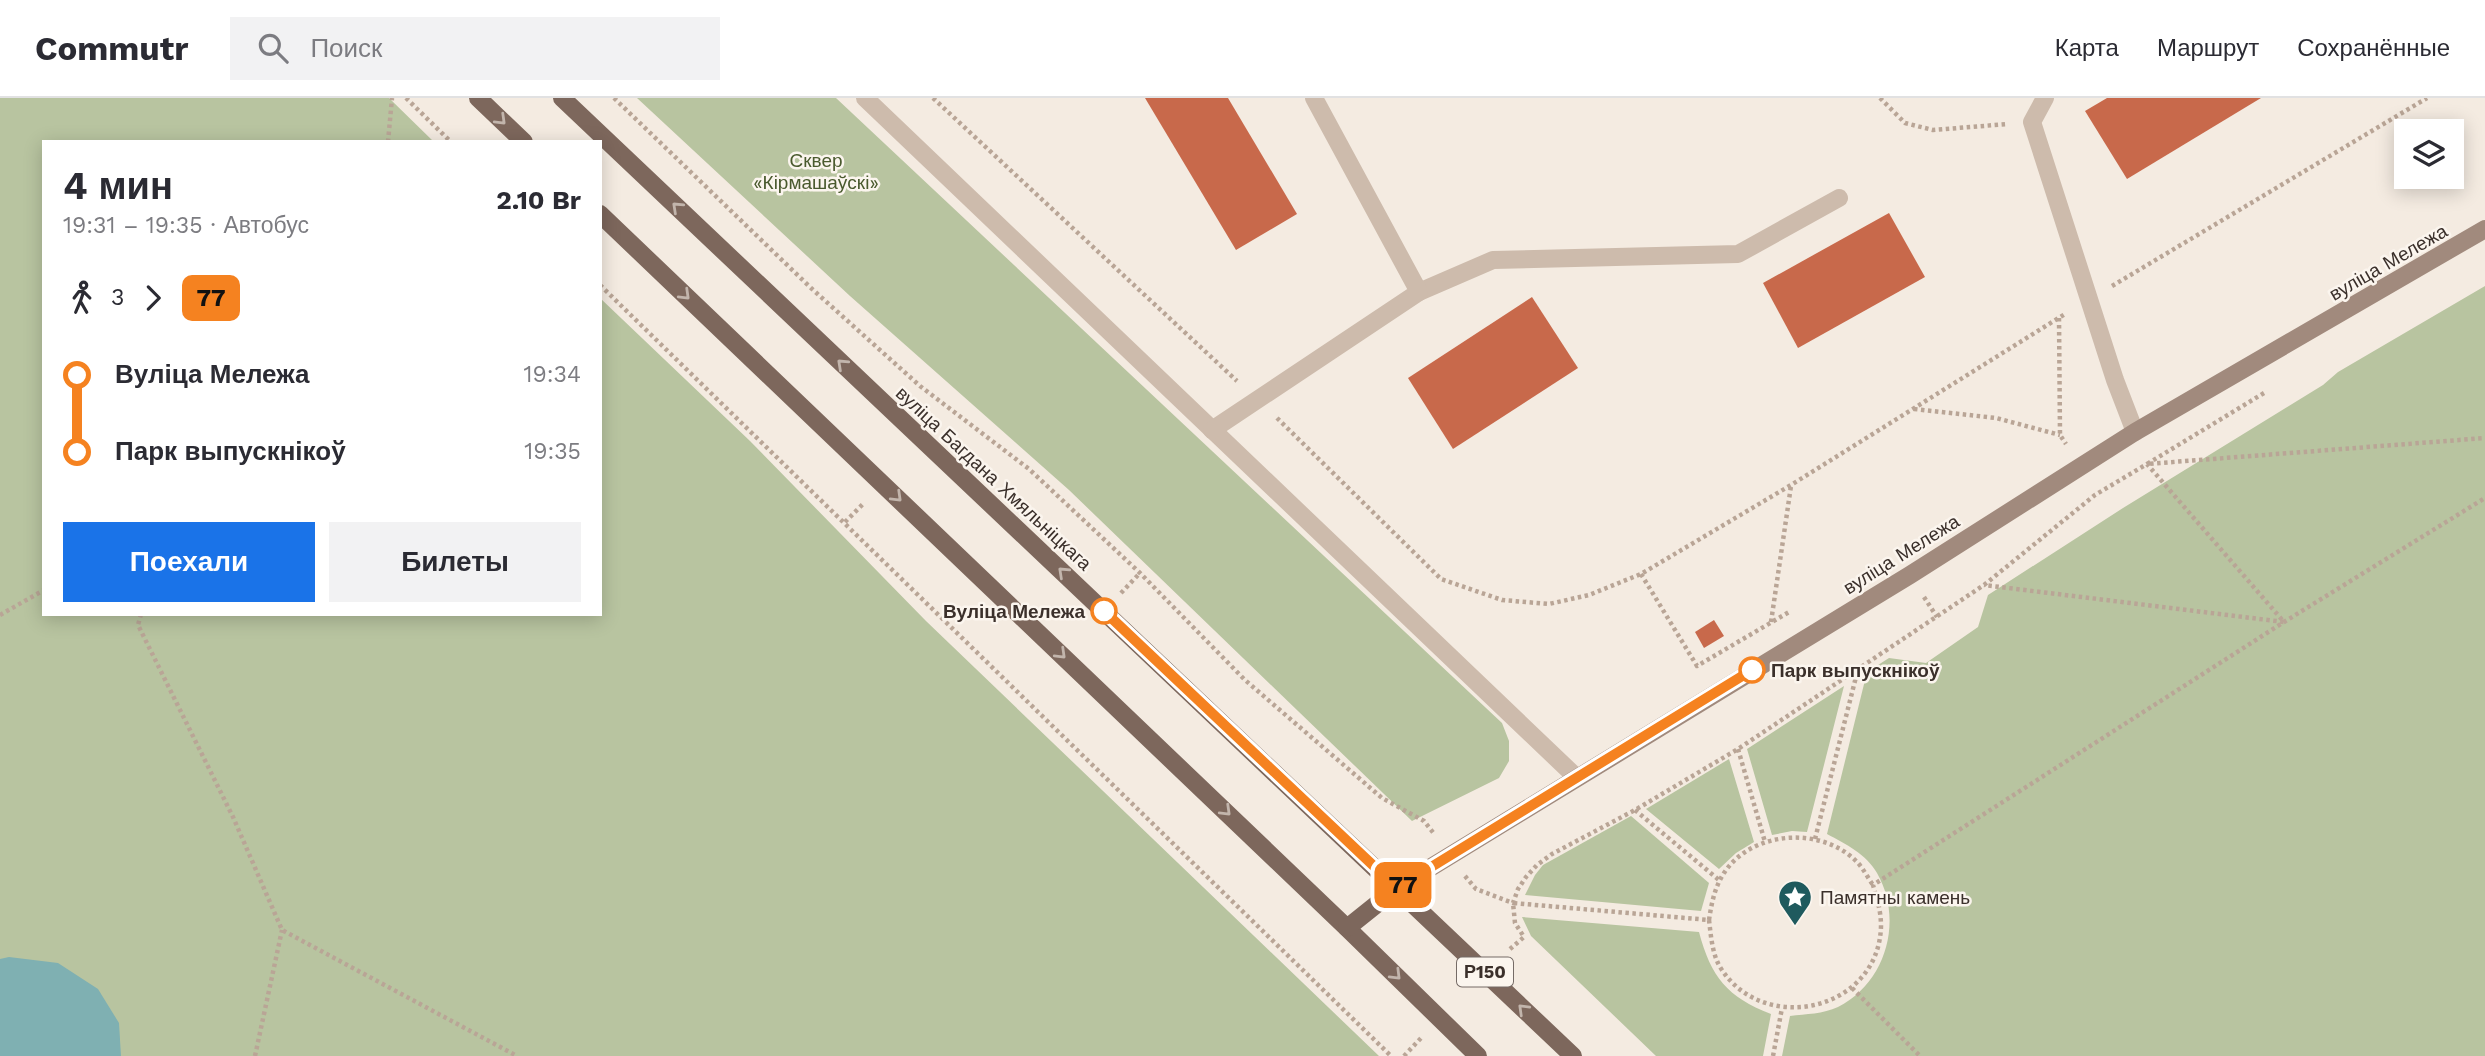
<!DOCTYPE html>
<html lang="ru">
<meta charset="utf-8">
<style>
:root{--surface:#fff;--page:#f2f2f3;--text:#2b2b33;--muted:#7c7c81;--line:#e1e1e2;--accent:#1a73e8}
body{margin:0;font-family:"Work Sans",sans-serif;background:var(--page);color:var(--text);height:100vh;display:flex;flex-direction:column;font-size:26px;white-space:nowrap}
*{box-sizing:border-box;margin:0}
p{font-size:23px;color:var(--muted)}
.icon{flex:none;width:38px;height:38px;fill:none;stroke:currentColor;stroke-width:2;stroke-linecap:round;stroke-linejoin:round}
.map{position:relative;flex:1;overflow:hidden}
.panel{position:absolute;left:42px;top:42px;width:560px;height:476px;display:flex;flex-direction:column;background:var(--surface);border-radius:0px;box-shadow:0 4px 18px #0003}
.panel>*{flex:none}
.badge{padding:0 14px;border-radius:10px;font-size:24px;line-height:46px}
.fabs{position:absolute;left:2394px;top:21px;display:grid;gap:14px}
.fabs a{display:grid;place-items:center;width:70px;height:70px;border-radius:0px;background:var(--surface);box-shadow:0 4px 18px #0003;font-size:35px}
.map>.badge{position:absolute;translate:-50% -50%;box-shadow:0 0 0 4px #fff}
.legs{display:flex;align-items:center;gap:10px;height:77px;padding:0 21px;font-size:23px}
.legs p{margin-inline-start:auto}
.overview{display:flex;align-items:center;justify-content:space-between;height:119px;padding:0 21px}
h1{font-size:38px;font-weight:700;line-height:52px}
.cta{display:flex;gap:14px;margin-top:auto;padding:14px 21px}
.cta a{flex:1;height:80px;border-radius:0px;background:var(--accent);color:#fff;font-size:28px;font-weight:700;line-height:80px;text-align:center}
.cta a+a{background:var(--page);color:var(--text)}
ul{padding:0 21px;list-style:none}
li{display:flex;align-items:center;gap:24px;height:77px;font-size:26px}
li i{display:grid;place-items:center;width:10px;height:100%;margin:0 9px;background:currentColor}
li i::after{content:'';width:18px;height:18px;margin:-9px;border:5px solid;border-radius:50%;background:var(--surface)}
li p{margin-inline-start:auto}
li:first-child i{background:linear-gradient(#0000 50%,currentColor 0)}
li:last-child i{background:linear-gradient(currentColor 50%,#0000 0)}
header{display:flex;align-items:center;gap:42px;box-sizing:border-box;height:98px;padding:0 35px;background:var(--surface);border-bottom:2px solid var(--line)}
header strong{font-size:33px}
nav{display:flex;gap:38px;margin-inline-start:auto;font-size:24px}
.search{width:490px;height:63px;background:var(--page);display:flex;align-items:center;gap:18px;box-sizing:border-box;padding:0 24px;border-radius:0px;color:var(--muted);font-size:26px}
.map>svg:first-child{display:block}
.green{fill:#b8c4a0}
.water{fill:#7fb0b2}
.building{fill:#c8694b}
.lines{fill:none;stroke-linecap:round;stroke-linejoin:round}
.path{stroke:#b9a596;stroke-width:4.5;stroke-dasharray:3.5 3.5;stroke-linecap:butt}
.service{stroke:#cdbbac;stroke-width:18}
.secondary{stroke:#a18a7d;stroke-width:18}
.primary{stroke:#7d675c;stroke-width:18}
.oneway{stroke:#c2b5ac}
.line-1-casing{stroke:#fff;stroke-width:16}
.line-1{stroke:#f58220;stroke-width:10}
.stop-1-dot{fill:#fff;stroke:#f58220;stroke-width:3.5}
.labels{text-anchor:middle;stroke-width:5;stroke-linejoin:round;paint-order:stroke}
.shield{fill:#fbf5ee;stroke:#756b66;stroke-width:2}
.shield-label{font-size:18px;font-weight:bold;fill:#3b302b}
.park-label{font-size:19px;fill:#4a5a2e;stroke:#fbf5ee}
.street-label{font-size:19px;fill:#3b302b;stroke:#fbf5ee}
.stop-label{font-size:19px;font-weight:bold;fill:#3b302b;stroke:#fbf5ee;text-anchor:end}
.poi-label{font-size:19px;fill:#3b302b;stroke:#fbf5ee;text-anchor:start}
</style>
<header>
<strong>Commutr</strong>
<div class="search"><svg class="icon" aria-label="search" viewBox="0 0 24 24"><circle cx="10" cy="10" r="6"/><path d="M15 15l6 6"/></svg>Поиск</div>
<nav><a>Карта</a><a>Маршрут</a><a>Сохранённые</a></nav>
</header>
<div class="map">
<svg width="2485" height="958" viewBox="0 0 2485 958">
<rect width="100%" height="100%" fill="#f4ebe1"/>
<g class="green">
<polygon points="0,0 389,0 434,44 44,44 44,516 600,516 600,200 750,343 926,523 1379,958 0,958"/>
<polygon points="637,0 836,0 1502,625 1509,643 1509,663 1499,680 1412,723 1069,392 850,198"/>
<path d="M2485 188V958H1782L1790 918C1806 916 1823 916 1838 909 1886 885 1904 822 1877 775 1866 756 1846 746 1827 736L1867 574 1889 560 1926 565 1978 529 1988 497 2123 410 2323 287 2338 274Z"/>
<polygon points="1844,588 1807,734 1792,733 1772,737 1747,651"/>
<polygon points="1729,661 1754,744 1736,755 1719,771 1646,711"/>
<polygon points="1631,718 1709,785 1701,813 1525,797 1535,777 1543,767"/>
<path d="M1522 819 1699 834C1711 879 1727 899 1771 916L1763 958H1656L1531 838Z"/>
</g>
<polygon class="water" points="9,859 58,865 98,891 119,925 121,958 0,958 0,861"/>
<g class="building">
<polygon points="1145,0 1228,0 1297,116 1236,152"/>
<polygon points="2107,0 2261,0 2127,81 2085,13"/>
<polygon points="1889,115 1925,179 1798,250 1763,185"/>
<polygon points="1532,199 1578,270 1453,351 1408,280"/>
<polygon points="1714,522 1724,538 1704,550 1695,534"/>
</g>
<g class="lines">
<g class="path">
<polyline points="406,0 451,44"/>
<polyline points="614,0 811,190 920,288 1029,371 1140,475 1245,582 1382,700 1424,723 1435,737"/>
<polyline points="933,0 1237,283"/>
<polyline points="1880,0 1905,25 1933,32 2008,26"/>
<polyline points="388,44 392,0"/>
<polyline points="600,187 1391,958"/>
<polyline points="2112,188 2427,0"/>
<polyline points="2059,220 2060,337 2066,346"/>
<polyline points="2264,295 2147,366 2485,340"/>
<polyline points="1914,311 1996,320 2060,337"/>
<polyline points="1277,320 1441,481 1502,502 1549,506 1589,497 1641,476 1791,387 2065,216"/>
<polyline points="845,424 864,405"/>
<polyline points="1641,476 1697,568 1789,514"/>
<polyline points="1121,495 1140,475"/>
<polyline points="1924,499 1937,519"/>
<polyline points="141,516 138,527 233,719 282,832 517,958"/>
<polyline points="0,517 44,492"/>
<polyline points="1771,524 1791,388"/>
<polyline points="1738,651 1765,744"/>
<polyline points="1635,712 1719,782"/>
<polyline points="1815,741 1858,571"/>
<polyline points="1465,778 1476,791 1513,805 1518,791 1526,779 1537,767 1552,756 1635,712 1738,651 1984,487 2095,397 2147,366 2284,524 1984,487"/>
<path d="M1709 822C1712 802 1716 783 1730 767 1761 732 1824 730 1857 764 1863 770 1868 780 1873 787"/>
<path d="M1510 851 1524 839 1515 825 1513 805 1709 822C1711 838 1712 855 1720 869 1763 939 1879 913 1881 828 1881 813 1877 801 1873 787L2284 524 2485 400"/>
<polyline points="1852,890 1920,958"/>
<polyline points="255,958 282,832"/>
<polyline points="1404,958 1422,939"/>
<polyline points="1773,958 1782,910"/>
</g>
<g class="service">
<polyline points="865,0 1576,679"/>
<polyline points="2045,0 2032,24 2115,282 2135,334"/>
<polyline points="1419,194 1493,162 1738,156 1839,100"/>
<polyline points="1212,332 1419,194 1314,0"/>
</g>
<polyline class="secondary" points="1397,790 1910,477 2135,334 2485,131"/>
<g class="primary">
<polyline points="478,0 524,44"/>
<polyline points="562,0 1573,958"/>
<polyline points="600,116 1347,830 1478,958"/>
<polyline points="1347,830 1397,790"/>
</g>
</g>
<defs><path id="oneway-chevron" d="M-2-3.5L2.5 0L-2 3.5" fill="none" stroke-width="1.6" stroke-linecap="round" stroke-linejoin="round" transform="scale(1.75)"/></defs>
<g class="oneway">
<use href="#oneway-chevron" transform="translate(501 22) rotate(44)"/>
<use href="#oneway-chevron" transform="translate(677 109) rotate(-137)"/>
<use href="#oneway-chevron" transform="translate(685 197) rotate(44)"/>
<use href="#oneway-chevron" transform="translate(842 266) rotate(-137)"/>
<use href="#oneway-chevron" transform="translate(897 399) rotate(44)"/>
<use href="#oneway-chevron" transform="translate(1063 474) rotate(-137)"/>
<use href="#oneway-chevron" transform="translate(1061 556) rotate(44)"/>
<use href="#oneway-chevron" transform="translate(1226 713) rotate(44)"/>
<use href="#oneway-chevron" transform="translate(1396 877) rotate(45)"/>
<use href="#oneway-chevron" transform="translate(1523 911) rotate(-136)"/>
</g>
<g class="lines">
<g class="line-1-casing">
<polyline id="line-1" points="1104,513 1397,790 1752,572"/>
</g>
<use href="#line-1" class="line-1"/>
</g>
<defs>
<g id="sight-pin" transform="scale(1.75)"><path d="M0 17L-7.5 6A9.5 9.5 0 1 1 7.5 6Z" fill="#1f5a5e" stroke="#fbf5ee"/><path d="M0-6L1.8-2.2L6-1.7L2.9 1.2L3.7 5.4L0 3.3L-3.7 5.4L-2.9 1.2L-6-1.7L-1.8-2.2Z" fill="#fff"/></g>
</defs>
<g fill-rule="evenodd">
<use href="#sight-pin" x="1795" y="799"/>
</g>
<g class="stop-1-dot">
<circle cx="1104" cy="513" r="12"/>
<circle cx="1752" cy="572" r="12"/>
</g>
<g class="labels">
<rect class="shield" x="1457" y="859.5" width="56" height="29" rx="5"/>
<g class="shield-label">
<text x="1485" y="880">Р150</text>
</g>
<g class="park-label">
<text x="816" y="69">Сквер<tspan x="816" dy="22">«Кірмашаўскі»</tspan></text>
</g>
<g class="street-label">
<text transform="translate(2388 164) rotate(-30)" y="7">вуліца Мележа</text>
<text transform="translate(994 380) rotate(43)" y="7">вуліца Багдана Хмяльніцкага</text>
<text transform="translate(1901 456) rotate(-32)" y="7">вуліца Мележа</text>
</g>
<g class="stop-label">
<text x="1085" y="520">Вуліца Мележа</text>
<text x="1771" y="579" text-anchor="start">Парк выпускнікоў</text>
</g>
<g class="poi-label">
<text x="1820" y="806">Памятны камень</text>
</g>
</g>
</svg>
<div class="fabs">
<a><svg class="icon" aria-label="layers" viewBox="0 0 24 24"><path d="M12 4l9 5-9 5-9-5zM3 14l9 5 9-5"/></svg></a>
</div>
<b class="badge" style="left:1403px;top:787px;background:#f58220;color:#111">77</b>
<section class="panel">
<div class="overview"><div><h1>4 мин</h1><p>19:31 – 19:35 · Автобус</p></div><b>2.10 Br</b></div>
<div class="legs"><svg class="icon" aria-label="walk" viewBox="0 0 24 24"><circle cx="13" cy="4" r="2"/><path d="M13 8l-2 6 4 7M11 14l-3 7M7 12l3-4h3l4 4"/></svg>3<svg class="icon" aria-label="forward" viewBox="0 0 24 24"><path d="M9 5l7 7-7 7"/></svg><b class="badge" style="background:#f58220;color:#111">77</b></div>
<ul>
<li><i style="color:#f58220"></i><b>Вуліца Мележа</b><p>19:34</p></li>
<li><i style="color:#f58220"></i><b>Парк выпускнікоў</b><p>19:35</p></li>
</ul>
<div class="cta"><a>Поехали</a><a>Билеты</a></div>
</section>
</div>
